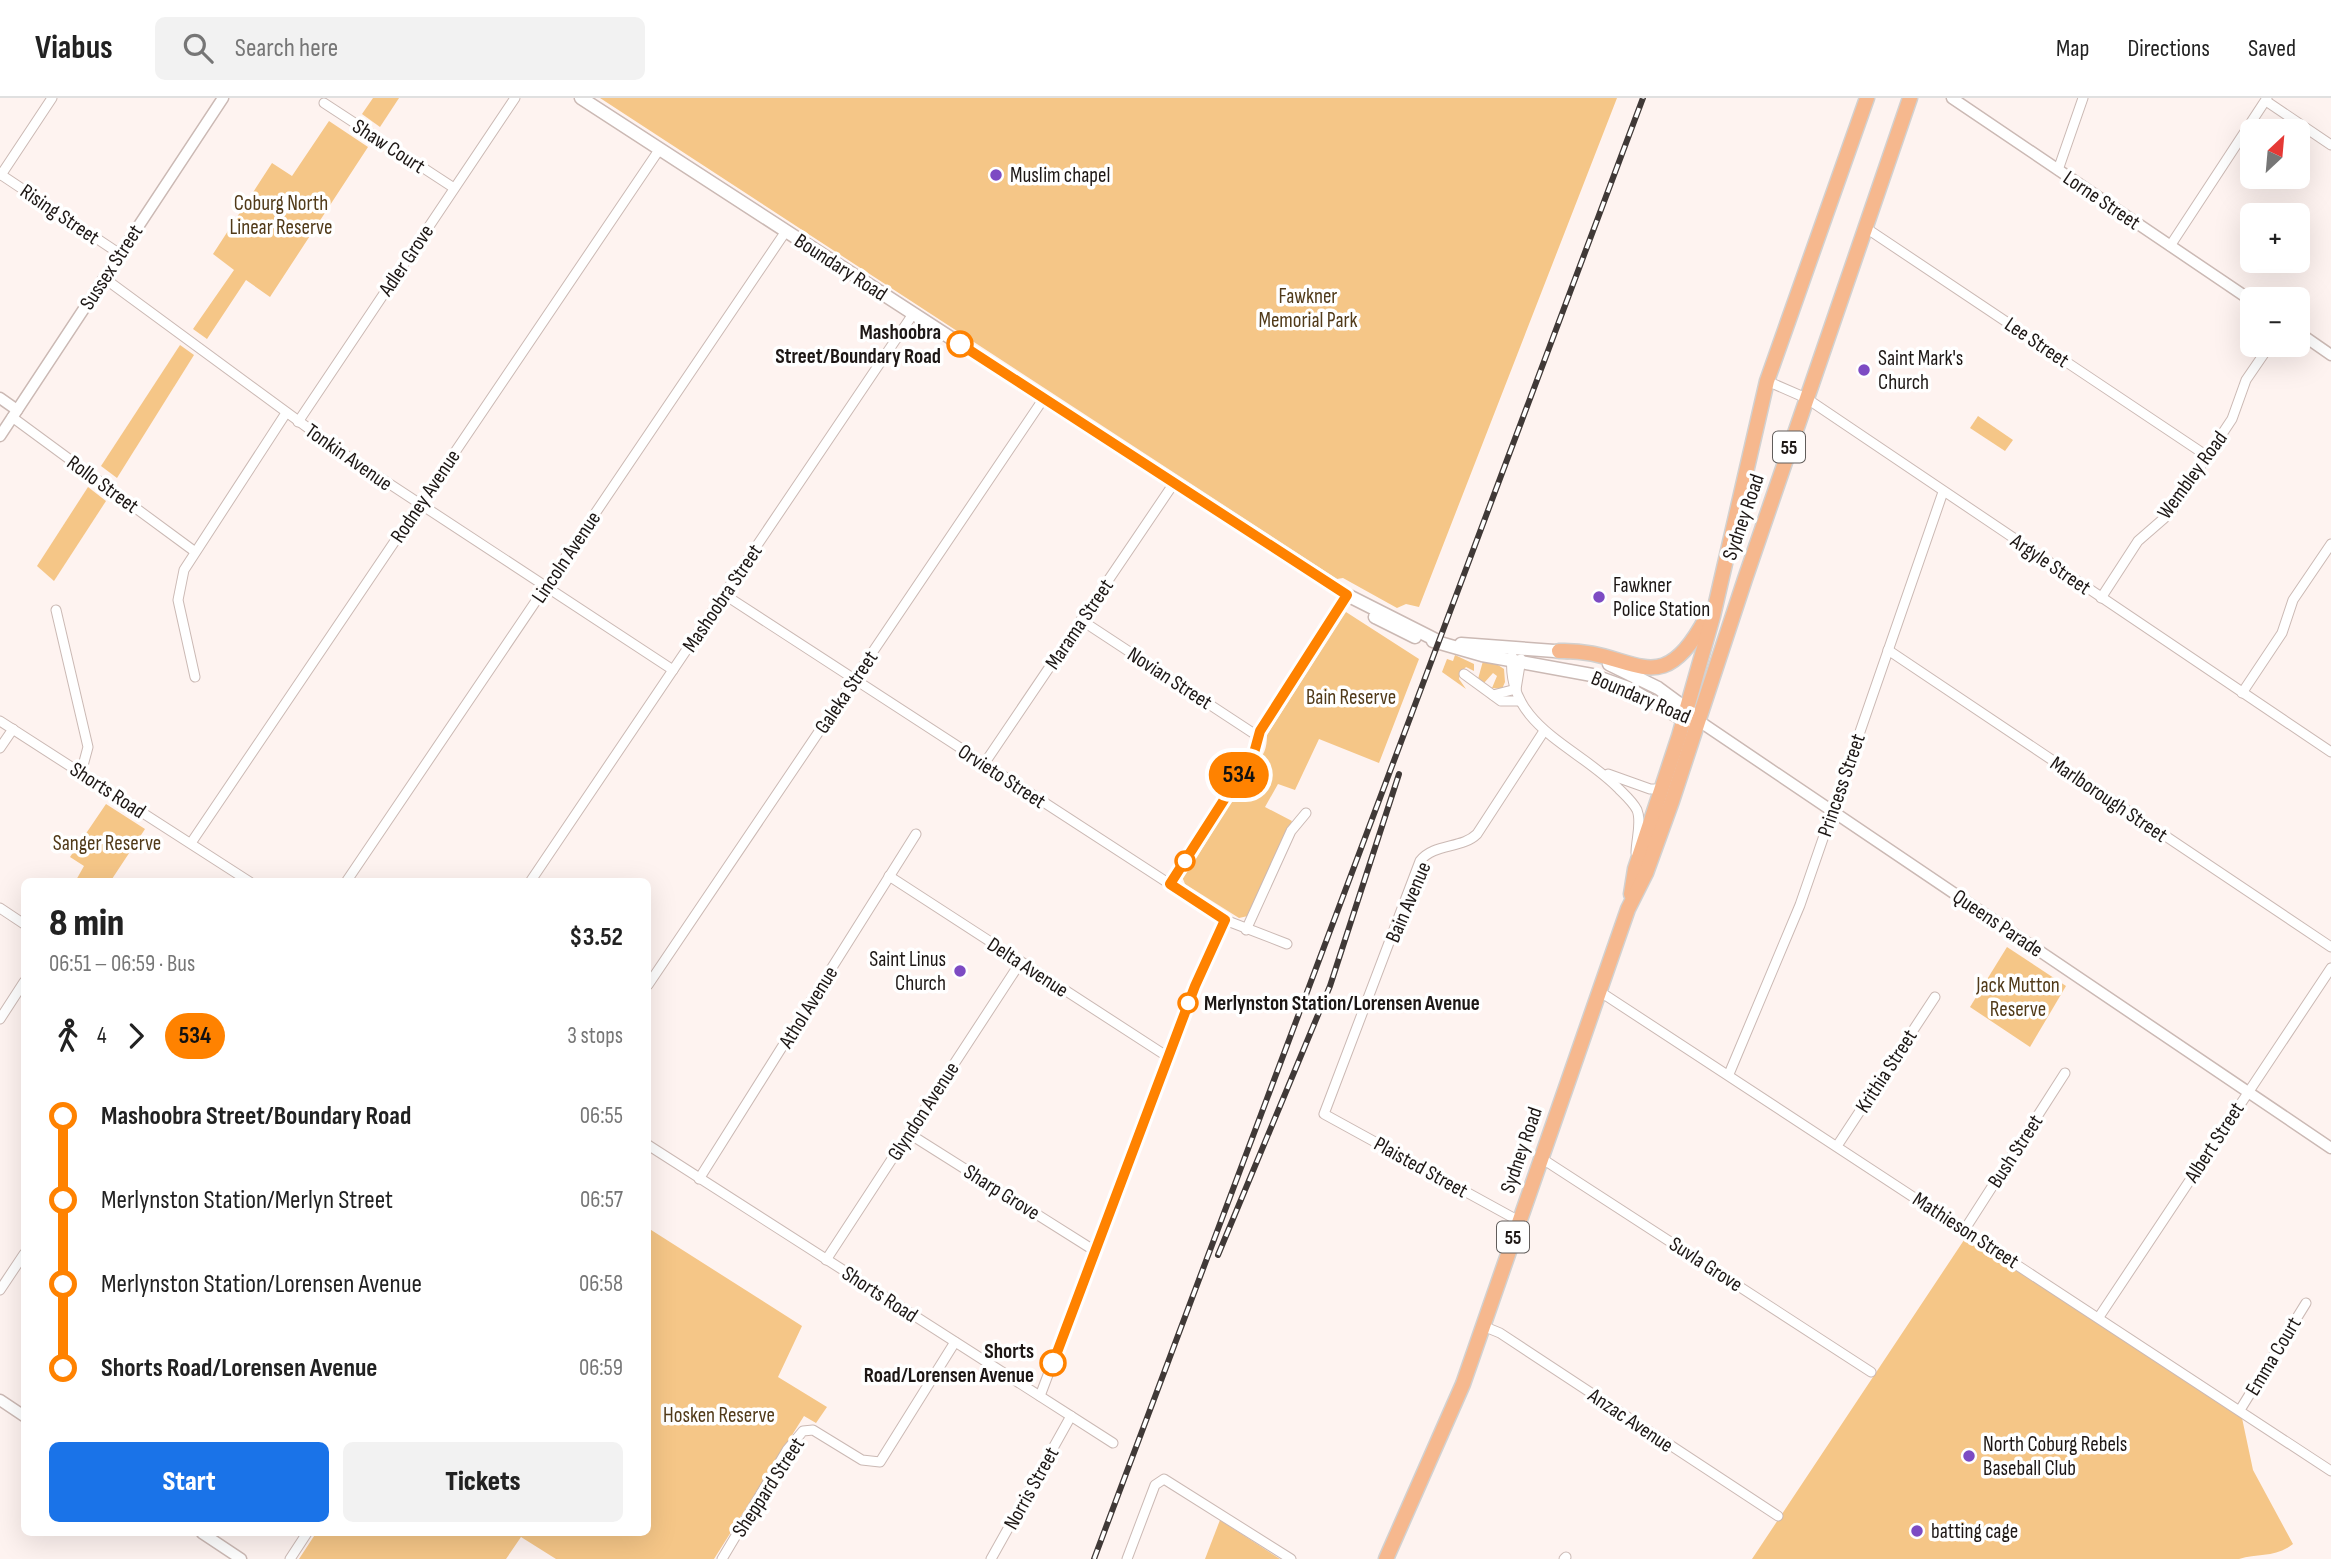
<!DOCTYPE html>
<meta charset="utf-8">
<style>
:root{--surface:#fff;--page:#f2f2f2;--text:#222;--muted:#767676;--line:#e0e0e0;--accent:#1a73e8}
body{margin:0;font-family:"Sofia Sans Condensed",sans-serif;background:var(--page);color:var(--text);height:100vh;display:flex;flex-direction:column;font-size:26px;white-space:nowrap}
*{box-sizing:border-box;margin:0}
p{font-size:23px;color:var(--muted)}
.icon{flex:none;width:38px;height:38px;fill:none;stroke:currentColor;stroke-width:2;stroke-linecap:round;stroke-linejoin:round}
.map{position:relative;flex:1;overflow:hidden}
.details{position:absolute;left:21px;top:780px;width:630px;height:658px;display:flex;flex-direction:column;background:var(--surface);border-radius:10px;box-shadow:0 7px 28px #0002}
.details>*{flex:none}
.badge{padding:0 14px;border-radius:23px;font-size:24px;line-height:46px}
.needle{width:46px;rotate:26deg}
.tools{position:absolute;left:2240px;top:21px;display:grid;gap:14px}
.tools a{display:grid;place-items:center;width:70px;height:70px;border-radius:10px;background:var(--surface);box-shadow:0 7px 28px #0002;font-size:35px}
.map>.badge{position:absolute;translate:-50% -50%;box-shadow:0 0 0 4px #fff}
.legs{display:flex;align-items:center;gap:10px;height:77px;padding:0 28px;font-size:23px}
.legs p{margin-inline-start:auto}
.overview{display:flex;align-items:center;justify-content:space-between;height:119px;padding:0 28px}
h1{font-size:38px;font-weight:800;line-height:52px}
.action{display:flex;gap:14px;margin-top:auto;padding:14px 28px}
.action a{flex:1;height:80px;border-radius:10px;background:var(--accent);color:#fff;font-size:28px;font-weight:800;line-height:80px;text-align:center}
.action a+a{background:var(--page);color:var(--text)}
ul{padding:0 28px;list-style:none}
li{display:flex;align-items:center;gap:24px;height:84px;font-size:26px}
li i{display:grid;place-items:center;width:10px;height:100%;margin:0 9px;background:currentColor}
li i::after{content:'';width:18px;height:18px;margin:-9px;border:5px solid;border-radius:50%;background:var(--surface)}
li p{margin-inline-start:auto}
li:first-child i{background:linear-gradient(#0000 50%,currentColor 0)}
li:last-child i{background:linear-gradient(currentColor 50%,#0000 0)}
header{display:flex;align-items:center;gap:42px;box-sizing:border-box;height:98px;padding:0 35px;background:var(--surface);border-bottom:2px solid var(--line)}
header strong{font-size:33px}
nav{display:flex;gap:38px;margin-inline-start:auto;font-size:24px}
.search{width:490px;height:63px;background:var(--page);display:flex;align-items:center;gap:18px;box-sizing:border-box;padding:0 24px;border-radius:10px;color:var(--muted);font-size:26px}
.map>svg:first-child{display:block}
.green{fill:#f5c687}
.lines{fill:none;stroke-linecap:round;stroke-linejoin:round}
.minor-casing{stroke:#cbb9b4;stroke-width:11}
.tertiary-casing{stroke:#cbb9b4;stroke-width:13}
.secondary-casing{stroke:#cbb9b4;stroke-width:15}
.trunk-casing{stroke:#d2d1d0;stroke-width:17}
.minor{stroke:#fff;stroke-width:9}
.tertiary{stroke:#fff;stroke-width:10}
.secondary{stroke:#fff;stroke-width:12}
.trunk{stroke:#f6b88e;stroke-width:14}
.rail-casing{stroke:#403937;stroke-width:6}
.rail{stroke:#fff;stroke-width:3.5;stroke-dasharray:10;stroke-linecap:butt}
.line-1-casing{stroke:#fff;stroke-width:16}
.line-1{stroke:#ff8200;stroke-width:10}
.poi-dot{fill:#7d4bc3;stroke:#fff;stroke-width:2.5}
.stop-1-dot{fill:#fff;stroke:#ff8200;stroke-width:3.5}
.labels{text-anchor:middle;stroke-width:7;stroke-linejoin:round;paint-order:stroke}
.shield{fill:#fff;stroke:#615d5b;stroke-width:2}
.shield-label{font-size:19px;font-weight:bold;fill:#1d1715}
.street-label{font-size:21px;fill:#1d1715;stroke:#fff}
.poi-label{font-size:21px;fill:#1d1715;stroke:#fff;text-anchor:start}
.park-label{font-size:21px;fill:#513a19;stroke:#fff}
.stop-label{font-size:21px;font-weight:bold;fill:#1d1715;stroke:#fff;text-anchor:end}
</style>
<header>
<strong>Viabus</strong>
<div class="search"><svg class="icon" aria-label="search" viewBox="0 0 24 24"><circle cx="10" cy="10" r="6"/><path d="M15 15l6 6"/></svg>Search here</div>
<nav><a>Map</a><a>Directions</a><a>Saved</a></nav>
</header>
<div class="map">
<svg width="2331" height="1461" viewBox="0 0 2331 1461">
<rect width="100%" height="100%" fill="#fef3f0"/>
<g class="green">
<polygon points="373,0 399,0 380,29 362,16"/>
<polygon points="600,0 1617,0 1419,509 1406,506 1397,510 1343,480 1337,481"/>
<polygon points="329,23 368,49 270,199 246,182 207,241 193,231 234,172 213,156 272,65 292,78"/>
<polygon points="180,247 194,257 117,380 101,368"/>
<polygon points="1978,318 2013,342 2005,353 1970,330"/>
<polygon points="88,389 106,403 54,483 37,468"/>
<path d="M1346 514 1419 561 1379 665 1319 641 1295 692 1278 686 1265 709 1292 723 1252 812 1248 818 1239 820 1185 786 1181 776 1191 769 1252 669C1263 660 1267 652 1267 637Z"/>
<polygon points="1455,557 1474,566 1474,573 1466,569 1460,575 1459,581 1466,591 1442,574 1447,561 1453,563"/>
<polygon points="1483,563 1492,563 1504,571 1505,584 1502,591 1492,590 1497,578 1493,575 1484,585 1478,581"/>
<polygon points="106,706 145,731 110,784 75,784 84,768 70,759"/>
<polygon points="2007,849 2066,888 2030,949 1970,909"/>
<polygon points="648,1130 802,1228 778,1279 827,1309 816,1325 804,1318 714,1461 556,1461 521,1439 506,1461 299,1461 316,1435 648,1435"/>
<path d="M1966 1139 2242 1320 2253 1372 2293 1446C2276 1460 2258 1455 2239 1461H1752Z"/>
<polygon points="1220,1422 1280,1461 1205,1461"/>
</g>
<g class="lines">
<g class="minor-casing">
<g id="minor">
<polyline points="2266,3 2331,47"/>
<polyline points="324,5 454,90"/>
<polyline points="2058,72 2083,0"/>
<polyline points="0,76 120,156"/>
<polyline points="1,77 52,0"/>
<polyline points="1866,130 2207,358"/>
<polyline points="2170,148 2267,0"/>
<polyline points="104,180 338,352 673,572"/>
<polyline points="1767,283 1806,300 2331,654"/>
<polyline points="12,319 194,453"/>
<polyline points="298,324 515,0"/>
<polyline points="725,497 1225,822 1287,846"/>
<polyline points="2101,500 2138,443 2169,416 2232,321 2246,282 2270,247"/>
<polyline points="56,512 88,649 81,675"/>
<polyline points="1081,522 1259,639"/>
<polyline points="1888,552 2331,849"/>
<path d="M1512 558C1505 628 1579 649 1619 691 1625 697 1633 704 1637 712 1642 724 1636 742 1636 755"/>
<polyline points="1464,576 1501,603 1520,603"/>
<polyline points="195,579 178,502 184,472 286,315"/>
<polyline points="1516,591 1521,561"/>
<polyline points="2242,595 2282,535 2293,502 2331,446"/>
<polyline points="1493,597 1516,591"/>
<polyline points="0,623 250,784"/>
<polyline points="0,650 13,631"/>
<polyline points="984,666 1174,385"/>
<polyline points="1608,676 1650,691 1662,691"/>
<polyline points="191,745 659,52"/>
<polyline points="889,778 1168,959"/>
<polyline points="346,784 786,133"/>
<polyline points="530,784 913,216"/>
<polyline points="1170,786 1254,655 1260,633 1347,497"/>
<polyline points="0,810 24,826"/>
<polyline points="1246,832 1291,733 1306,715"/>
<polyline points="648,887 1044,300"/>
<polyline points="1599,893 2331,1373"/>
<polyline points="0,921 24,884"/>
<polyline points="1729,976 1800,807 1943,394"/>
<polyline points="908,1035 1095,1153"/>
<polyline points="648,1047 1113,1345"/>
<polyline points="1837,1048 1935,899"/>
<polyline points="1541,1060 1871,1274"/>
<polyline points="699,1081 916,736"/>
<path d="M1519 1123 1324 1016 1420 763C1434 745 1462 751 1477 736L1544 633"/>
<polyline points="1965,1131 2065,975"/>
<polyline points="826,1162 1020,865"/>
<polyline points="0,1192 24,1156"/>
<polyline points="2099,1219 2331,870"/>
<polyline points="1483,1228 1500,1235 1778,1418"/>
<polyline points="1040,1298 1195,888 1225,822"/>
<polyline points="2240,1312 2306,1205"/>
<polyline points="290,1461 307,1435"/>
<polyline points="722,1461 787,1352 803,1333 813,1332 862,1362 880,1364 955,1244"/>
<polyline points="991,1461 1071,1318"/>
<polyline points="1127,1461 1155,1387 1164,1381 1291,1461"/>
<polyline points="1564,1461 1566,1459"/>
</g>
</g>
<g class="tertiary-casing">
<g id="tertiary">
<polyline points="1952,0 2252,203"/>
<polyline points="2298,234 2331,257"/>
<polyline points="0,300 17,312"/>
<polyline points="0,338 223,0"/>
<polyline points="1699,623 2331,1050"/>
<polyline points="0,1302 24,1318"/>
<polyline points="202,1435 241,1461"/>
</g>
</g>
<g class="secondary-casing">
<g id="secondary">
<polyline points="581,0 1347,497 1438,543"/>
<polyline points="1375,519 1415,539"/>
<polyline points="1433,543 1482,557 1592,577 1628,590 1684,622 1693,623"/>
<polyline points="1461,546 1568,554"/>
<polyline points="1609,566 1658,590 1692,615"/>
</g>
</g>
<g class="trunk-casing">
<g id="trunk">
<path d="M1559 553C1633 550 1659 609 1706 520"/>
<polyline points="1631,796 1635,771 1679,638 1713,518 1767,283 1867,0"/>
<polyline points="1386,1461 1463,1286 1628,811 1646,775 1672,703 1745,481 1910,0"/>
</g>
</g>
<use href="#minor" class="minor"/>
<use href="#tertiary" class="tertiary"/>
<use href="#secondary" class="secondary"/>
<use href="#trunk" class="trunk"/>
<g class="rail-casing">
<g id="rail">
<polyline points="1218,1157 1330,888 1399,676"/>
<polyline points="1094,1461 1643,0"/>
</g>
</g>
<use href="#rail" class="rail"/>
</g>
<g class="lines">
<g class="line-1-casing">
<polyline id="line-1" points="960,246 1347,497 1260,633 1254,655 1170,786 1225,822 1195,888 1053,1265"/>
</g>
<use href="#line-1" class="line-1"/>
</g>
<g class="poi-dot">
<circle cx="996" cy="77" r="7"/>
<circle cx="1864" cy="272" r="7"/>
<circle cx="1599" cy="499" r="7"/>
<circle cx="960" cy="873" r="7"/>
<circle cx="1969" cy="1358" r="7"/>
<circle cx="1917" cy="1433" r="7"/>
</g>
<g class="stop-1-dot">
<circle cx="960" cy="246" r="12"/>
<circle cx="1185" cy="763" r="9"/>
<circle cx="1188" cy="905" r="9"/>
<circle cx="1053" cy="1265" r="12"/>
</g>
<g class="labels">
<g class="shield">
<rect x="1773" y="333.5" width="32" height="31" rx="5"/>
<rect x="1497" y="1123.5" width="32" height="31" rx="5"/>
</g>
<g class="shield-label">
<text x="1789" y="356">55</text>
<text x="1513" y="1146">55</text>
</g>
<g class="street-label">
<text transform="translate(389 48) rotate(33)" y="7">Shaw Court</text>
<text transform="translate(2102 102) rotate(34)" y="7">Lorne Street</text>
<text transform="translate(60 116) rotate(34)" y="7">Rising Street</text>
<text transform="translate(406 162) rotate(-56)" y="7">Adler Grove</text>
<text transform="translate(111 169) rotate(-57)" y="7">Sussex Street</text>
<text transform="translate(841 169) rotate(33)" y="7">Boundary Road</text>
<text transform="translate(2037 244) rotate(34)" y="7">Lee Street</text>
<text transform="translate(349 359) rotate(35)" y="7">Tonkin Avenue</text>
<text transform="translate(2192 377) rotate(-54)" y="7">Wembley Road</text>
<text transform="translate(103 386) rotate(36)" y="7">Rollo Street</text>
<text transform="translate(425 398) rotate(-56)" y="7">Rodney Avenue</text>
<text transform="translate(1743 419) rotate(-71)" y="7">Sydney Road</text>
<text transform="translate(566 459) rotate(-56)" y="7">Lincoln Avenue</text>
<text transform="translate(2051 466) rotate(34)" y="7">Argyle Street</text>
<text transform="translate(722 500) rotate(-56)" y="7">Mashoobra Street</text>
<text transform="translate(1079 526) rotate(-56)" y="7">Marama Street</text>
<text transform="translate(1170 580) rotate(33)" y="7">Novian Street</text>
<text transform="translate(846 594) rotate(-56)" y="7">Galeka Street</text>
<text transform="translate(1641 599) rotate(23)" y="7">Boundary Road</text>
<text transform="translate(1002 678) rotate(33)" y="7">Orvieto Street</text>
<text transform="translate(1841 687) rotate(-71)" y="7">Princess Street</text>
<text transform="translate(108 692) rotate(33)" y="7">Shorts Road</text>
<text transform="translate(2109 701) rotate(34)" y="7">Marlborough Street</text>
<text transform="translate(1408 804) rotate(-67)" y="7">Bain Avenue</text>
<text transform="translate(1998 825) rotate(34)" y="7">Queens Parade</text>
<text transform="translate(1028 869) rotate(33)" y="7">Delta Avenue</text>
<text transform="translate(808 909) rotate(-58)" y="7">Athol Avenue</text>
<text transform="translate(1886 973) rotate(-57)" y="7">Krithia Street</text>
<text transform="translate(923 1013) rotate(-57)" y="7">Glyndon Avenue</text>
<text transform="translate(2214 1044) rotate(-57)" y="7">Albert Street</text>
<text transform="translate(1521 1052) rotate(-71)" y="7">Sydney Road</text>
<text transform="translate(2015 1053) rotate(-57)" y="7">Bush Street</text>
<text transform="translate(1421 1069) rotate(29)" y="7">Plaisted Street</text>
<text transform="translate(1002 1094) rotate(32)" y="7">Sharp Grove</text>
<text transform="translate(1966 1132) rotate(33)" y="7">Mathieson Street</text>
<text transform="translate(1706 1166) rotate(33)" y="7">Suvla Grove</text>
<text transform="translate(880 1196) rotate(33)" y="7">Shorts Road</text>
<text transform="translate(2273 1258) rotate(-59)" y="7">Emma Court</text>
<text transform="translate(1631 1322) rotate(34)" y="7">Anzac Avenue</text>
<text transform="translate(768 1389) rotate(-57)" y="7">Sheppard Street</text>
<text transform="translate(1031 1390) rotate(-61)" y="7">Norris Street</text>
</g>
<g class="poi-label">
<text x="1010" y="84">Muslim chapel</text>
<text x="1878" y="267">Saint Mark's<tspan x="1878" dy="24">Church</tspan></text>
<text x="1613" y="494">Fawkner<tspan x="1613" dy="24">Police Station</tspan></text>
<text x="946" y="868" text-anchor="end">Saint Linus<tspan x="946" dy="24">Church</tspan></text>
<text x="1983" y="1353">North Coburg Rebels<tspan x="1983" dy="24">Baseball Club</tspan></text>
<text x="1931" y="1440">batting cage</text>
</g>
<g class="park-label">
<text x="281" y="112">Coburg North<tspan x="281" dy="24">Linear Reserve</tspan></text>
<text x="1308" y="205">Fawkner<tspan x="1308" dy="24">Memorial Park</tspan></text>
<text x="1351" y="606">Bain Reserve</text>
<text x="107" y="752">Sanger Reserve</text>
<text x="2018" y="894">Jack Mutton<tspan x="2018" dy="24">Reserve</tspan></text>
<text x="719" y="1324">Hosken Reserve</text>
</g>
<g class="stop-label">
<text x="941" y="241">Mashoobra<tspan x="941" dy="24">Street/Boundary Road</tspan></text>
<text x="1204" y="912" text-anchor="start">Merlynston Station/Lorensen Avenue</text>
<text x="1034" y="1260">Shorts<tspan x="1034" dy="24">Road/Lorensen Avenue</tspan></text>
</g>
</g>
</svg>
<div class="tools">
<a><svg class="needle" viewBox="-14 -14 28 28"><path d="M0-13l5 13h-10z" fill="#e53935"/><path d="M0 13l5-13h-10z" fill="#767676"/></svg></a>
<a>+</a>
<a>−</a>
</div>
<b class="badge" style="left:1239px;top:677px;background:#ff8200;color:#111">534</b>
<section class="details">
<div class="overview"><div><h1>8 min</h1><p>06:51 – 06:59 · Bus</p></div><b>$3.52</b></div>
<div class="legs"><svg class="icon" aria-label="walk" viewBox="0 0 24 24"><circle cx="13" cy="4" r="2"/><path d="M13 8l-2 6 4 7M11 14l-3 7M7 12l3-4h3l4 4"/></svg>4<svg class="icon" aria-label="forward" viewBox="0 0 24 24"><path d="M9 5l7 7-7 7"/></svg><b class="badge" style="background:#ff8200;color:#111">534</b><p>3 stops</p></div>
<ul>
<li><i style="color:#ff8200"></i><b>Mashoobra Street/Boundary Road</b><p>06:55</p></li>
<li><i style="color:#ff8200"></i><span>Merlynston Station/Merlyn Street</span><p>06:57</p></li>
<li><i style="color:#ff8200"></i><span>Merlynston Station/Lorensen Avenue</span><p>06:58</p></li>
<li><i style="color:#ff8200"></i><b>Shorts Road/Lorensen Avenue</b><p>06:59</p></li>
</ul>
<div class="action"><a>Start</a><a>Tickets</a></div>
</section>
</div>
